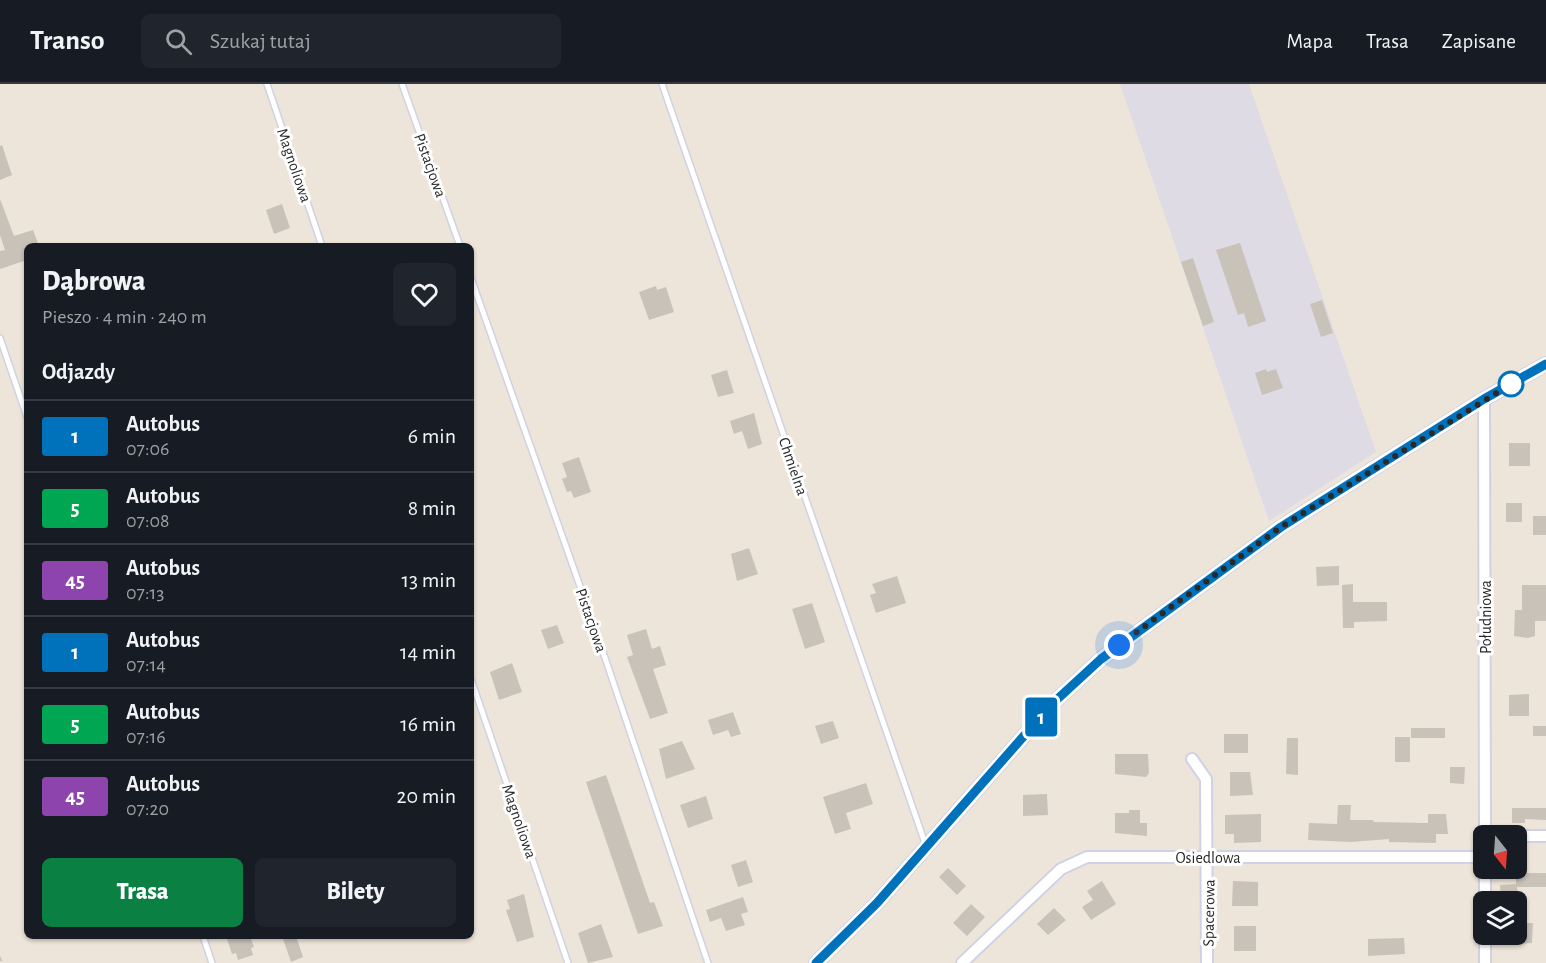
<!DOCTYPE html>
<html lang="pl">
<meta charset="utf-8">
<style>
:root{--surface:#171b24;--page:#20242c;--text:#f1f3f6;--muted:#9ea1a6;--line:#363941;--accent:#0b8043}
body{margin:0;font-family:"Alegreya Sans",sans-serif;background:var(--page);color:var(--text);height:100vh;display:flex;flex-direction:column;font-size:22px;white-space:nowrap}
*{box-sizing:border-box;margin:0}
p{font-size:20px;color:var(--muted)}
.icon{flex:none;width:33px;height:33px;fill:none;stroke:currentColor;stroke-width:2;stroke-linecap:round;stroke-linejoin:round}
.map{position:relative;flex:1;overflow:hidden}
.side{position:absolute;left:24px;top:159px;width:450px;height:696px;display:flex;flex-direction:column;background:var(--surface);border-radius:9px;box-shadow:0 2px 4px #0004}
.side>*{flex:none}
.badge{padding:0 12px;border-radius:4px;font-size:21px;line-height:39px}
.needle{width:39px;rotate:163deg}
.buttons{position:absolute;left:1473px;top:741px;display:grid;gap:12px}
.buttons a{display:grid;place-items:center;width:54px;height:54px;border-radius:9px;background:var(--surface);box-shadow:0 2px 4px #0004;font-size:30px}
.you{position:absolute;width:30px;height:30px;margin:-15px;border:4px solid #fff;border-radius:50%;background:#1a73e8;box-shadow:0 0 0 9px #1a73e833}
.map>.badge{position:absolute;translate:-50% -50%;box-shadow:0 0 0 3px #fff}
h2{padding:0 18px;font-size:22px;line-height:54px}
.round{display:grid;place-items:center;flex:none;width:63px;height:63px;border-radius:9px;background:var(--page)}
.summary{display:flex;align-items:center;justify-content:space-between;height:102px;padding:0 18px}
h1{font-size:28px;font-weight:800;line-height:45px}
.action{display:flex;gap:12px;margin-top:auto;padding:12px 18px}
.action a{flex:1;height:69px;border-radius:9px;background:var(--accent);color:#fff;font-size:24px;font-weight:800;line-height:69px;text-align:center}
.action a+a{background:var(--page);color:var(--text)}
ul{padding:0;list-style:none}
li{display:flex;align-items:center;gap:18px;height:72px;padding:0 18px;border-top:2px solid var(--line)}
li div{flex:1}
li b{display:block;font-size:22px}
li em{font-style:normal}
li .badge{min-width:66px;font-weight:700;text-align:center}
header{display:flex;align-items:center;gap:36px;box-sizing:border-box;height:84px;padding:0 30px;background:var(--surface);border-bottom:2px solid var(--line)}
header strong{font-size:28px}
nav{display:flex;gap:33px;margin-inline-start:auto;font-size:21px}
.search{width:420px;height:54px;background:var(--page);display:flex;align-items:center;gap:15px;box-sizing:border-box;padding:0 21px;border-radius:9px;color:var(--muted);font-size:22px}
.map>svg:first-child{display:block}
.industrial{fill:#dedbe5}
.building{fill:#c8c2b9}
.lines{fill:none;stroke-linecap:round;stroke-linejoin:round}
.service-casing{stroke:#cfd2e4;stroke-width:8}
.minor-casing{stroke:#cfd2e4;stroke-width:14}
.tertiary-casing{stroke:#cfd2e4;stroke-width:16}
.path{stroke:#c7c7c7;stroke-width:2;stroke-dasharray:4.5 3;stroke-linecap:butt}
.service{stroke:#fff;stroke-width:5}
.minor{stroke:#fff;stroke-width:10}
.tertiary{stroke:#fff;stroke-width:14}
.line-casing{stroke:#fff;stroke-width:14}
.line{stroke:#0072bc;stroke-width:9}
.walk{stroke:#292929;stroke-width:6;stroke-dasharray:0 10.8}
.stop-dot{fill:#fff;stroke:#0072bc;stroke-width:3}
.labels{text-anchor:middle;stroke-width:6;stroke-linejoin:round;paint-order:stroke}
.street-label{font-size:16px;fill:#292929;stroke:#fff}
</style>
<header>
<strong>Transo</strong>
<div class="search"><svg class="icon" aria-label="search" viewBox="0 0 24 24"><circle cx="10" cy="10" r="6"/><path d="M15 15l6 6"/></svg>Szukaj tutaj</div>
<nav><a>Mapa</a><a>Trasa</a><a>Zapisane</a></nav>
</header>
<div class="map">
<svg width="1546" height="879" viewBox="0 0 1546 879">
<rect width="100%" height="100%" fill="#ede5d9"/>
<polygon class="industrial" points="1120,0 1249,0 1376,368 1269,437"/>
<g class="building">
<polygon points="2,61 12,91 0,96 0,62"/>
<polygon points="0,115 14,152 33,146 39,162 27,162 27,176 0,185 0,167 5,166 0,151"/>
<polygon points="282,120 290,144 274,150 266,126"/>
<polygon points="1240,159 1266,237 1248,243 1244,229 1238,231 1216,166"/>
<polygon points="1193,174 1214,238 1203,242 1181,178"/>
<polygon points="656,202 657,206 666,203 674,228 649,236 639,208"/>
<polygon points="1322,216 1333,249 1321,253 1310,220"/>
<polygon points="1266,285 1267,288 1276,285 1283,304 1262,311 1255,289"/>
<polygon points="727,286 734,309 718,313 711,291"/>
<polygon points="754,329 762,360 748,365 742,347 734,350 730,337"/>
<rect x="1509" y="359" width="21" height="23"/>
<polygon points="579,373 591,408 574,414 571,407 567,408 562,395 567,393 562,379"/>
<rect x="1506" y="419" width="16" height="19"/>
<rect x="1533" y="432" width="13" height="19"/>
<polygon points="749,464 758,490 737,497 731,470"/>
<polygon points="1339,482 1339,501 1317,502 1316,483"/>
<polygon points="897,492 906,519 876,529 870,511 876,509 872,500"/>
<polygon points="1353,500 1353,518 1387,518 1387,537 1354,538 1354,544 1343,544 1342,501"/>
<polygon points="1522,501 1546,501 1546,537 1535,537 1535,552 1528,554 1514,552 1515,526 1522,526"/>
<polygon points="812,519 825,558 805,565 792,525"/>
<polygon points="557,541 564,559 548,565 541,546"/>
<polygon points="646,545 652,565 660,562 666,581 653,585 668,629 650,635 627,573 633,571 627,551"/>
<polygon points="512,579 522,608 499,616 490,588"/>
<polygon points="1529,610 1529,632 1509,632 1509,611"/>
<polygon points="733,628 741,650 731,653 728,646 713,651 708,636"/>
<polygon points="833,637 839,654 821,660 815,642"/>
<rect x="1533" y="642" width="13" height="10"/>
<rect x="1411" y="644" width="34" height="10"/>
<rect x="1224" y="650" width="24" height="19"/>
<rect x="1395" y="653" width="15" height="25"/>
<polygon points="1287,654 1298,654 1298,691 1286,690"/>
<polygon points="682,657 695,685 666,695 659,665"/>
<polygon points="1115,670 1148,670 1149,689 1146,693 1115,690"/>
<polygon points="1450,683 1465,683 1464,700 1450,699"/>
<polygon points="1230,688 1250,688 1253,711 1230,712"/>
<polygon points="606,691 650,819 654,818 663,842 638,850 586,698"/>
<polygon points="866,699 873,720 846,729 851,745 835,750 823,713"/>
<polygon points="1047,710 1048,731 1023,732 1023,711"/>
<polygon points="706,712 713,735 688,744 680,721"/>
<polygon points="1338,721 1351,721 1350,736 1373,736 1374,738 1428,739 1428,730 1446,730 1448,750 1436,750 1436,759 1389,758 1389,755 1351,758 1308,756 1309,739 1337,740"/>
<polygon points="1512,724 1546,724 1546,736 1525,735 1525,739 1512,739"/>
<polygon points="1129,726 1140,726 1140,739 1147,739 1147,752 1115,749 1115,729 1129,729"/>
<polygon points="1261,730 1261,758 1234,759 1234,750 1225,750 1225,731"/>
<polygon points="746,776 753,798 738,803 731,781"/>
<polygon points="948,784 966,802 957,811 939,793"/>
<polygon points="1516,789 1546,789 1546,803 1517,803 1518,818 1501,818 1500,801 1516,800"/>
<polygon points="1102,797 1116,820 1091,836 1082,823 1093,816 1087,807"/>
<polygon points="1233,797 1258,798 1258,822 1232,822"/>
<polygon points="524,810 534,853 517,858 506,826 510,825 507,816"/>
<polygon points="743,813 748,828 741,830 745,841 726,847 721,834 710,838 706,826"/>
<polygon points="971,820 985,833 967,852 953,839"/>
<polygon points="1054,824 1066,836 1048,851 1037,840"/>
<polygon points="1518,839 1533,839 1532,859 1518,860"/>
<polygon points="601,840 613,873 588,879 578,849"/>
<rect x="1234" y="842" width="22" height="25"/>
<polygon points="226,852 250,852 254,863 251,864 253,871 238,876 236,869 232,870"/>
<polygon points="282,852 296,852 303,873 291,878"/>
<polygon points="1404,854 1405,870 1368,872 1368,855"/>
</g>
<g class="lines">
<g class="service-casing">
<g id="service">
<polyline points="267,0 322,162"/>
<polyline points="402,0 460,162"/>
<polyline points="662,0 926,762"/>
<polyline points="471,194 599,556 708,879"/>
<polyline points="0,254 27,333"/>
<polyline points="471,595 568,879"/>
<polyline points="203,852 212,879"/>
</g>
</g>
<g class="minor-casing">
<g id="minor">
<polyline points="1484,315 1485,752"/>
<polyline points="1192,675 1206,695 1207,879"/>
<polyline points="1516,752 1546,752"/>
<polyline points="1485,818 1485,784"/>
<polyline points="962,879 1061,785 1087,773 1484,773"/>
<polyline points="1485,879 1485,850"/>
</g>
</g>
<g class="tertiary-casing">
<polyline id="tertiary" points="816,879 877,819 1052,620 1101,575 1281,443 1484,315 1546,280"/>
</g>
<polyline class="path" points="0,873 2,879"/>
<use href="#service" class="service"/>
<use href="#minor" class="minor"/>
<use href="#tertiary" class="tertiary"/>
</g>
<g class="lines">
<g class="line-casing">
<polyline id="line" points="816,879 877,819 1052,620 1101,575 1281,443 1484,315 1546,280"/>
</g>
<use href="#line" class="line"/>
<polyline class="walk" points="1119,561 1281,443 1511,300"/>
</g>
<circle class="stop-dot" cx="1511" cy="300" r="12"/>
<g class="labels">
<g class="street-label">
<text transform="translate(295 81) rotate(71)" y="6">Magnoliowa</text>
<text transform="translate(431 81) rotate(70)" y="6">Pistacjowa</text>
<text transform="translate(794 382) rotate(71)" y="6">Chmielna</text>
<text transform="translate(1485 533) rotate(-90)" y="6">Południowa</text>
<text transform="translate(592 536) rotate(71)" y="6">Pistacjowa</text>
<text transform="translate(520 737) rotate(71)" y="6">Magnoliowa</text>
<text x="1208" y="779">Osiedlowa</text>
<text transform="translate(1208 829) rotate(-89)" y="6">Spacerowa</text>
</g>
</g>
</svg>
<div class="buttons">
<a><svg class="needle" viewBox="-14 -14 28 28"><path d="M0-13l5 13h-10z" fill="#e53935"/><path d="M0 13l5-13h-10z" fill="#9ea1a6"/></svg></a>
<a><svg class="icon" aria-label="layers" viewBox="0 0 24 24"><path d="M12 4l9 5-9 5-9-5zM3 14l9 5 9-5"/></svg></a>
</div>
<div class="you" style="left:1119px;top:561px"></div>
<b class="badge" style="left:1041px;top:633px;background:#0072bc;color:#fff">1</b>
<section class="side">
<div class="summary"><div><h1>Dąbrowa</h1><p>Pieszo · 4 min · 240 m</p></div><a class="round"><svg class="icon" aria-label="heart" viewBox="0 0 24 24"><path d="M12 20l-8-8c-3-5 5-10 8-4 3-6 11-1 8 4z"/></svg></a></div>
<h2>Odjazdy</h2>
<ul>
<li><span class="badge" style="background:#0072bc;color:#fff">1</span><div><b>Autobus</b><p>07:06</p></div><em>6 min</em></li>
<li><span class="badge" style="background:#00a651;color:#fff">5</span><div><b>Autobus</b><p>07:08</p></div><em>8 min</em></li>
<li><span class="badge" style="background:#8e44ad;color:#fff">45</span><div><b>Autobus</b><p>07:13</p></div><em>13 min</em></li>
<li><span class="badge" style="background:#0072bc;color:#fff">1</span><div><b>Autobus</b><p>07:14</p></div><em>14 min</em></li>
<li><span class="badge" style="background:#00a651;color:#fff">5</span><div><b>Autobus</b><p>07:16</p></div><em>16 min</em></li>
<li><span class="badge" style="background:#8e44ad;color:#fff">45</span><div><b>Autobus</b><p>07:20</p></div><em>20 min</em></li>
</ul>
<div class="action"><a>Trasa</a><a>Bilety</a></div>
</section>
</div>
